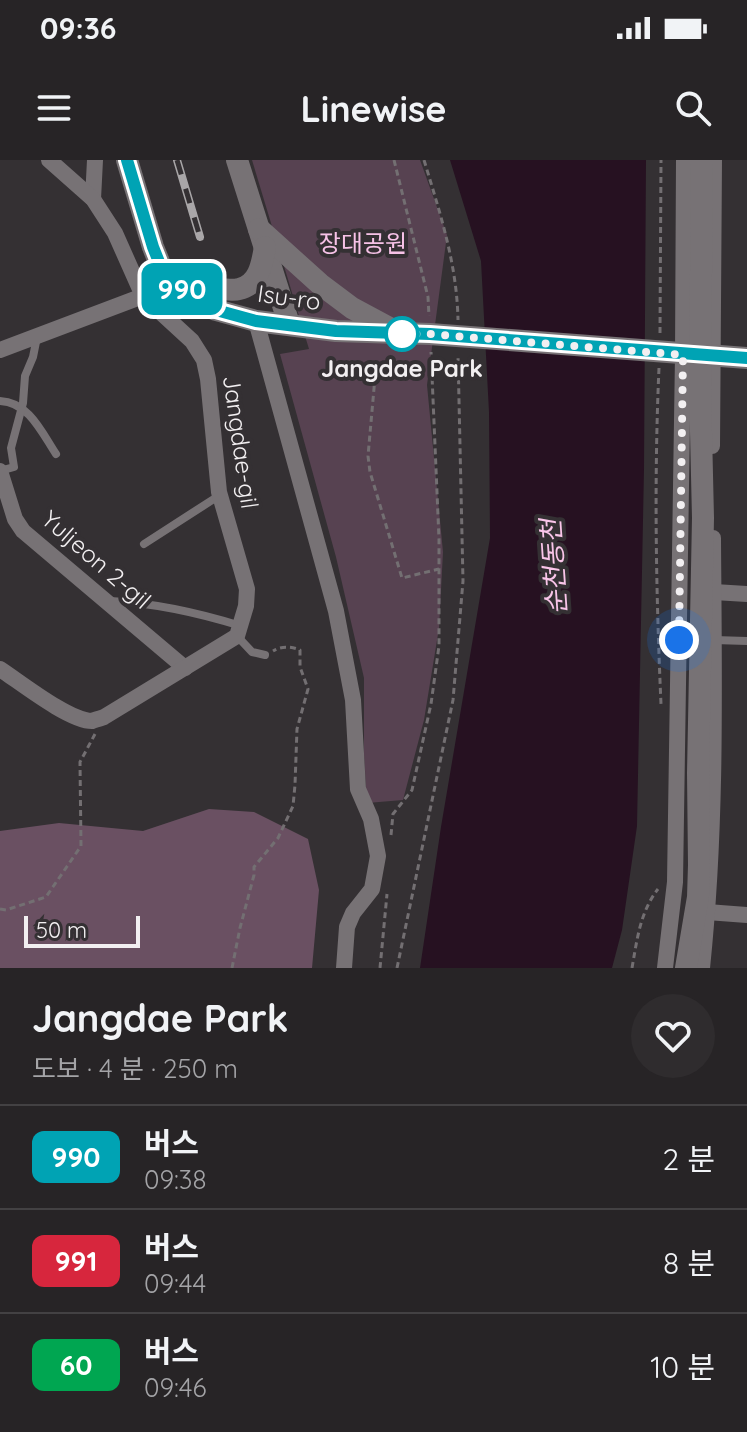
<!DOCTYPE html>
<html lang="ko">
<meta charset="utf-8">
<style>
:root{--surface:#272426;--page:#2f2c2e;--text:#f1f3f6;--muted:#a4a4a7;--line:#434143}
body{margin:0;font-family:Quicksand,"Noto Sans KR",sans-serif;background:var(--page);color:var(--text);height:100vh;display:flex;flex-direction:column;font-size:30px;white-space:nowrap}
*{box-sizing:border-box;margin:0}
p{font-size:26px;color:var(--muted)}
.icon{flex:none;width:44px;height:44px;fill:none;stroke:currentColor;stroke-width:2;stroke-linecap:round;stroke-linejoin:round}
.map{position:relative;height:808px;overflow:hidden}
.sheet{display:flex;flex-direction:column;background:var(--surface);flex:1}
.sheet>*{flex:none}
.badge{padding:0 16px;border-radius:12px;font-size:28px;line-height:52px}
.scale{position:absolute;left:24px;bottom:20px;width:116px;box-sizing:border-box;padding-left:8px;border:4px solid #f2eff1;border-top:0;font-size:22px;line-height:28px;white-space:nowrap;color:#f2eff1;-webkit-text-stroke:6px #343033;paint-order:stroke}
.you{position:absolute;width:40px;height:40px;margin:-20px;border:6px solid #fff;border-radius:50%;background:#1a73e8;box-shadow:0 0 0 12px #1a73e833}
.map>.badge{position:absolute;translate:-50% -50%;box-shadow:0 0 0 4px #fff}
.round{display:grid;place-items:center;flex:none;width:84px;height:84px;border-radius:42px;background:var(--page)}
.head{display:flex;align-items:center;justify-content:space-between;height:136px;padding:0 32px}
h1{font-size:38px;font-weight:700;line-height:60px}
ul{padding:0;list-style:none}
li{display:flex;align-items:center;gap:24px;height:104px;padding:0 32px;border-top:2px solid var(--line)}
li div{flex:1}
li b{display:block;font-size:30px}
li em{font-style:normal}
li .badge{min-width:88px;font-weight:700;text-align:center}
.status{display:flex;justify-content:space-between;align-items:center;height:56px;padding:0 40px;background:var(--surface);direction:ltr}
.status svg{height:22px;fill:currentColor}
header{display:flex;justify-content:space-between;align-items:center;height:104px;padding:0 32px;background:var(--surface);font-size:36px;font-weight:700}
.map>svg:first-child{display:block}
.green{fill:#574251}
.forest{fill:#6a5062}
.water{fill:#261121}
.lines{fill:none;stroke-linecap:round;stroke-linejoin:round}
.path{stroke:#736f72;stroke-width:3;stroke-dasharray:6 4;stroke-linecap:butt}
.lane{stroke:#777275;stroke-width:8}
.street{stroke:#777275;stroke-width:16}
.secondary{stroke:#777275;stroke-width:22}
.rail-casing{stroke:#a9a6a8;stroke-width:8}
.rail{stroke:#343033;stroke-width:5;stroke-dasharray:15;stroke-linecap:butt}
.line-casing{stroke:#fff;stroke-width:18}
.line{stroke:#00a3b4;stroke-width:12}
.walk{stroke:#f2eff1;stroke-width:8;stroke-dasharray:0 14.4}
.stop-dot{fill:#fff;stroke:#00a3b4;stroke-width:4}
.labels{text-anchor:middle;stroke-width:8;stroke-linejoin:round;paint-order:stroke}
.park-label{font-size:24px;fill:#f6c2e7;stroke:#343033}
.street-label{font-size:24px;fill:#f2eff1;stroke:#343033}
.stop-label{font-size:24px;font-weight:bold;fill:#f2eff1;stroke:#343033}
.water-label{font-size:26px;font-style:italic;fill:#f9c5e9;stroke:#343033}
</style>
<div class="status"><b>09:36</b><svg viewBox="0 0 49 12"><path d="M0 12V9h3v3zM5 12V6h3v6zM10 12V3h3v9zM15 12V0h3v12zM26 1h20v11H26zM47 4h2v5h-2z"/></svg></div>
<header><svg class="icon" aria-label="menu" viewBox="0 0 24 24"><path d="M4 6h16M4 12h16M4 18h16"/></svg>Linewise<svg class="icon" aria-label="search" viewBox="0 0 24 24"><circle cx="10" cy="10" r="6"/><path d="M15 15l6 6"/></svg></header>
<div class="map">
<svg width="747" height="808" viewBox="0 0 747 808">
<rect width="100%" height="100%" fill="#343033"/>
<polygon class="green" points="252,0 420,0 447,75 427,225 443,392 439,468 424,560 403,640 367,643 364,594 364,518 336,397 280,194 309,189"/>
<polygon class="forest" points="209,649 254,652 308,679 319,730 312,808 0,808 0,671 59,663 143,671"/>
<polygon class="water" points="450,0 646,0 644,309 637,666 622,770 612,808 420,808 441,667 490,378 489,252 481,101"/>
<g class="lines">
<g class="path">
<polyline points="394,0 428,137 429,156"/>
<path d="M424 0C440 53 457 104 458 160"/>
<polyline points="660,173 661,0"/>
<polyline points="376,206 368,296 370,312 402,418 439,409"/>
<path d="M659 208C654 320 656 432 661 544"/>
<polyline points="391,675 393,654 412,630 431,544 439,486 439,379 431,192"/>
<polyline points="0,749 6,750 46,737 81,686 80,602 95,574"/>
<path d="M232 808 240 768 254 715V707L278 678 293 646 295 625 297 569 308 529 300 507V490C291 486 281 486 273 491"/>
<polyline points="380,808 387,734"/>
<polyline points="397,808 453,540 463,421 458,195"/>
<path d="M632 808C637 780 640 752 658 729"/>
</g>
<g class="lane">
<path d="M0 241C29 242 42 273 56 294"/>
<polyline points="0,311 14,307 11,288 23,243 25,216 33,197 37,177"/>
<polyline points="144,384 220,335"/>
<path d="M110 441C155 443 199 453 241 466"/>
<polyline points="237,476 252,492 265,495"/>
<polyline points="714,480 747,481"/>
</g>
<g class="street">
<polyline points="93,39 95,0"/>
<polyline points="256,161 336,451 353,540 358,629 371,659 378,696 372,729 353,753 347,767 344,808"/>
<polyline points="0,190 143,136"/>
<polyline points="712,286 714,0"/>
<polyline points="0,311 15,359 23,371 185,508"/>
<polyline points="714,432 747,434"/>
<path d="M0 509C20 522 69 561 92 561 94 560 102 558 104 557L237 476 246 446 247 429 219 332 208 219 204 200 192 181 143 136 115 73 93 39 49 0"/>
<polyline points="707,752 747,755"/>
<polyline points="665,808 675,722 683,195 684,0"/>
<path d="M702 808C717 664 714 522 713 378"/>
</g>
<g class="secondary">
<polyline points="127,0 153,87 161,107 170,119 190,136 216,150 256,161 336,171 430,174 747,198"/>
<polyline points="237,0 289,164"/>
<polyline points="259,69 320,124 352,148 393,170"/>
<path d="M182 118C195 127 204 129 219 129 225 129 233 131 239 129 259 125 262 104 265 87"/>
<polyline points="686,808 698,737 699,705 698,613 703,358 700,228 702,0"/>
</g>
<g class="rail-casing">
<polyline id="rail" points="177,0 200,77"/>
</g>
<use href="#rail" class="rail"/>
</g>
<g class="lines">
<g class="line-casing">
<polyline id="line" points="127,0 153,87 161,107 170,119 190,136 216,150 256,161 336,171 430,174 747,198"/>
</g>
<use href="#line" class="line"/>
<polyline class="walk" points="402,174 430,174 683,195 679,480"/>
</g>
<circle class="stop-dot" cx="402" cy="174" r="16"/>
<g class="labels">
<g class="park-label">
<text x="363" y="92">장대공원</text>
</g>
<g class="street-label">
<text transform="translate(289 138) rotate(8)" y="8">Isu-ro</text>
<text transform="translate(240 282) rotate(82)" y="8">Jangdae-gil</text>
<text transform="translate(96 400) rotate(41)" y="8">Yuljeon 2-gil</text>
</g>
<g class="stop-label">
<text x="402" y="217">Jangdae Park</text>
</g>
<g class="water-label">
<text transform="translate(554 407) rotate(-94)" y="9">순천동천</text>
</g>
</g>
</svg>
<div class="scale">50 m</div>
<div class="you" style="left:679px;top:480px"></div>
<b class="badge" style="left:182px;top:129px;background:#00a3b4;color:#fff">990</b>
</div>
<section class="sheet">
<div class="head"><div><h1>Jangdae Park</h1><p>도보 · 4 분 · 250 m</p></div><a class="round"><svg class="icon" aria-label="heart" viewBox="0 0 24 24"><path d="M12 20l-8-8c-3-5 5-10 8-4 3-6 11-1 8 4z"/></svg></a></div>
<ul>
<li><span class="badge" style="background:#00a3b4;color:#fff">990</span><div><b>버스</b><p>09:38</p></div><em>2 분</em></li>
<li><span class="badge" style="background:#d7263d;color:#fff">991</span><div><b>버스</b><p>09:44</p></div><em>8 분</em></li>
<li><span class="badge" style="background:#00a651;color:#fff">60</span><div><b>버스</b><p>09:46</p></div><em>10 분</em></li>
</ul>
</section>
